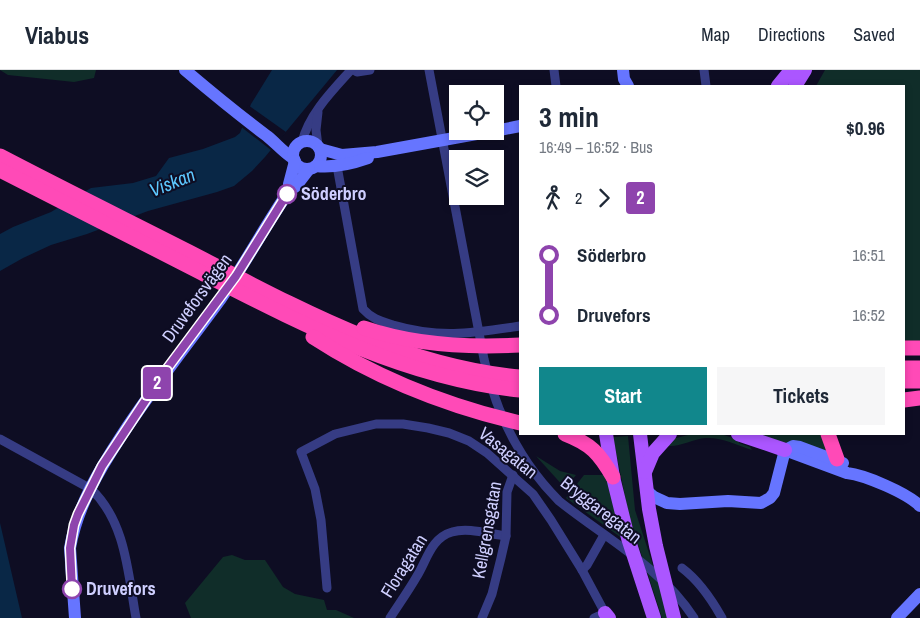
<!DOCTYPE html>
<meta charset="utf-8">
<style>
:root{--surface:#fff;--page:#f6f6f7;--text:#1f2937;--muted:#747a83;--line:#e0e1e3;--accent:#11878c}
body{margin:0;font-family:"Archivo Narrow",sans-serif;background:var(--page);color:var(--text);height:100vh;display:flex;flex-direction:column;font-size:19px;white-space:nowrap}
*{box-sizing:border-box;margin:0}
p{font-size:16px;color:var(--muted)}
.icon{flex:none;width:28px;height:28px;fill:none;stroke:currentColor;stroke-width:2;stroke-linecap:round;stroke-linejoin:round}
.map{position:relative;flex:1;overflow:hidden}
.details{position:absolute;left:519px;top:15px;width:386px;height:350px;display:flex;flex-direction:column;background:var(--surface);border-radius:0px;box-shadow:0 2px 8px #0003}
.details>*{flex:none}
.badge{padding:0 10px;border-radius:4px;font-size:18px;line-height:32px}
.tools{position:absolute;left:449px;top:15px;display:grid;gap:10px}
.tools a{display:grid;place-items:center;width:55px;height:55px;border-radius:0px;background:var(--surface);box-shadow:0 2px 8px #0003;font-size:25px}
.map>.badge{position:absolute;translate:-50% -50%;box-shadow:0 0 0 2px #fff}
.legs{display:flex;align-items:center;gap:8px;height:55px;padding:0 20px;font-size:16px}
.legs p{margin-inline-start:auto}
.headline{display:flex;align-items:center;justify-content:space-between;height:85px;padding:0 20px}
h1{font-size:28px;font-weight:700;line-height:38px}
.button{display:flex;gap:10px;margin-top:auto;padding:10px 20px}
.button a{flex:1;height:58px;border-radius:0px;background:var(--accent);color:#fff;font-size:20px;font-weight:700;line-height:58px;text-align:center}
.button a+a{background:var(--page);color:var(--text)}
ul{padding:0 20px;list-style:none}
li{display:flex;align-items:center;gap:18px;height:60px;font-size:19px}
li i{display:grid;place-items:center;width:8px;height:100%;margin:0 6px;background:currentColor}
li i::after{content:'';width:12px;height:12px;margin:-6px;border:4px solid;border-radius:50%;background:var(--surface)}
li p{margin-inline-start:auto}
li:first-child i{background:linear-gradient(#0000 50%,currentColor 0)}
li:last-child i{background:linear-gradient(currentColor 50%,#0000 0)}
header{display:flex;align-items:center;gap:30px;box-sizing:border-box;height:70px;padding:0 25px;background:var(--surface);border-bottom:1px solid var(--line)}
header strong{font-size:24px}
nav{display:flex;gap:28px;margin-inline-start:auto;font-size:18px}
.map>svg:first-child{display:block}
.green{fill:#102d29}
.water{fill:#092746}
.pier{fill:#0e0d23}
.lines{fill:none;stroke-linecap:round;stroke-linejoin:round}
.street{stroke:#363c84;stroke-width:9}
.secondary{stroke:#6675ff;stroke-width:12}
.primary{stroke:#ab56ff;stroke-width:14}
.highway{stroke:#ff4ab7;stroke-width:15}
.line-1-casing{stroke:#fff;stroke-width:11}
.line-1{stroke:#8e44ad;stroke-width:8}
.stop-1-dot{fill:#fff;stroke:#8e44ad;stroke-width:2.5}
.labels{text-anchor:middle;stroke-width:4;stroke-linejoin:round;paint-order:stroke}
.stop-label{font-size:18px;font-weight:bold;fill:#cfcfff;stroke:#0e0d23;text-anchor:start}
.street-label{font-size:18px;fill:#cfcfff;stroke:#0e0d23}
.water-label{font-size:19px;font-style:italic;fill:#5dc8ff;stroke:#0e0d23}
</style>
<header>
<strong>Viabus</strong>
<nav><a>Map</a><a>Directions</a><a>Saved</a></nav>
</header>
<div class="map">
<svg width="920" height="548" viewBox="0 0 920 548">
<rect width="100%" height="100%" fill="#0e0d23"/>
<g class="green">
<polygon points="0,0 96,0 94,8 74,12 8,5"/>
<polygon points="825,0 920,0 920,274 904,274 904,16 816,16"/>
<path d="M692 364H721L739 370V373L750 377 752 380C737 375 721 367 706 368 692 369 681 377 667 376L672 369Z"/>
<polygon points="748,364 824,364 829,383 793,371 783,373"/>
<polygon points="628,366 635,440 670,548 662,548 629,446 613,367"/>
<polygon points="536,386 560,401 576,405 565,418"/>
<polygon points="584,405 607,405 623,469 566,428"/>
<polygon points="232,485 245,490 265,490 283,517 295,524 324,530 327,540 336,540 354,548 191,548 185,533 223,487"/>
</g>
<g class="water">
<polygon points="272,0 337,0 265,87 252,101 234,116 217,122 148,141 87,164 51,175 23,188 0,201 0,164 13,157 51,142 91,118 133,113 156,106 169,88 203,79 235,67 240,63 251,34"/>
<polygon points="0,453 22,548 0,548"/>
</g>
<polygon class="pier" points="248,35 286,62 271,80 240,56"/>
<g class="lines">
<g class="street">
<polyline points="354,0 357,2 370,0"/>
<path d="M429 0 484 289C496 343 519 391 559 431 604 467 662 498 694 548"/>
<polyline points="554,0 556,16"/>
<polyline points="704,0 706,16"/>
<path d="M302 72C309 44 332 21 351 0"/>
<polyline points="318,76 316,60 318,42"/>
<path d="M337 96 363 239C372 249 381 251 393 255 441 269 473 263 520 256"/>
<path d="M0 369 91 419C126 452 128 504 136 548"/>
<path d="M682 498C698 510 712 530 722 548"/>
<polyline points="582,500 587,495 604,465"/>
<polyline points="327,518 321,450 315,419 301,382 335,364 376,354 403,354 428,358 449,363 469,371 487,383 533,424 551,450 582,500 605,543 594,548"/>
<path d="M390 548C399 534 409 520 417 506 427 490 431 468 452 462 468 457 489 464 506 466"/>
<polyline points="482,548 492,524 501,488 506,466 507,422 513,405"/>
</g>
<g class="secondary">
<path d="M185 0C212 23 239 45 267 66 277 74 283 82 294 89"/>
<polyline points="623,0 624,9 628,16"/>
<polyline points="495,61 520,56"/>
<circle cx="307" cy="85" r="14"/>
<polyline points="320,79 342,85 377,82 493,61"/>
<path d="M316 96C334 98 351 94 368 88"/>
<polyline points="289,121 289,114 295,91"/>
<path d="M785 380 847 403C865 405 907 423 920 436"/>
<polyline points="785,380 793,376 800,377 843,393"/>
<polyline points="647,421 654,427 667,433 680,434 728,431 761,433 770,428 774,423 785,380"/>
<path d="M75 548 70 478C77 437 99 400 122 365 152 319 187 275 220 230 245 194 265 156 289 121L296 116 309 99"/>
<polyline points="897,548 920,524"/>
</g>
<g class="primary">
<polyline points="778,16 791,0"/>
<polyline points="795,16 805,0"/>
<polyline points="606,364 613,407 628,468 654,548"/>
<polyline points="640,364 649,439 656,476 674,548"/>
<polyline points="738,364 785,380"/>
<polyline points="645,402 653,383 670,364"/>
<polyline points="605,543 609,548"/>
</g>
<g class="highway">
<path d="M0 86C63 119 126 150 189 182 294 236 400 296 520 307"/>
<path d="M0 100C67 134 135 169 202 203 304 255 405 308 520 320"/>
<path d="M364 258C414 275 467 278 520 275"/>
<path d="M313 267C376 308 447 336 520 353"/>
<polyline points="904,278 920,278"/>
<polyline points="904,298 920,298"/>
<polyline points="904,311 920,311"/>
<polyline points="904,330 920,328"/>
<path d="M565 364C591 374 599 383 613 407"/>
<polyline points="828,364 837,389"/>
</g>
</g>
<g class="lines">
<g class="line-1-casing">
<polyline id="line-1" points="72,519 70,478 74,455 78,444 102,396 163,304 236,206 287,124"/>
</g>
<use href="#line-1" class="line-1"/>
</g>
<g class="stop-1-dot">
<circle cx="287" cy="124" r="9"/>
<circle cx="72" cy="519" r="9"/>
</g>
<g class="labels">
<g class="stop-label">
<text x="301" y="130">Söderbro</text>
<text x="86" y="525">Druvefors</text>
</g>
<g class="street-label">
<text transform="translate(197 228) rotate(-54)" y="6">Druveforsvägen</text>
<text transform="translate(508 383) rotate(39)" y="6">Vasagatan</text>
<text transform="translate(601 440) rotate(38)" y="6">Bryggaregatan</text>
<text transform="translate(487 460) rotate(-80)" y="6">Kellgrensgatan</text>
<text transform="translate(404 496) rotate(-58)" y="6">Floragatan</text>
</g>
<g class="water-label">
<text transform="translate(172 112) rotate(-22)" y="7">Viskan</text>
</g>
</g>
</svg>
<div class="tools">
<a><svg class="icon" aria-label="locate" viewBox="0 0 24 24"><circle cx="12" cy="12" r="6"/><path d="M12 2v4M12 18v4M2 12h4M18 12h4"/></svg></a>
<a><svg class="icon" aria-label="layers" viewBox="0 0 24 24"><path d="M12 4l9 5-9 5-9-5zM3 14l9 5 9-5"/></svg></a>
</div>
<b class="badge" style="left:157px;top:313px;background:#8e44ad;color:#fff">2</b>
<section class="details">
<div class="headline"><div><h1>3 min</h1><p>16:49 – 16:52 · Bus</p></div><b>$0.96</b></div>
<div class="legs"><svg class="icon" aria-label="walk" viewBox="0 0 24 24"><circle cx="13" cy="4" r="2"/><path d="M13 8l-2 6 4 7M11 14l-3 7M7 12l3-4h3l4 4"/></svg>2<svg class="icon" aria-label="forward" viewBox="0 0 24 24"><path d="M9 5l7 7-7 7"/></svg><b class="badge" style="background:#8e44ad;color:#fff">2</b></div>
<ul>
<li><i style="color:#8e44ad"></i><b>Söderbro</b><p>16:51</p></li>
<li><i style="color:#8e44ad"></i><b>Druvefors</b><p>16:52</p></li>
</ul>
<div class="button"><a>Start</a><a>Tickets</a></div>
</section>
</div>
